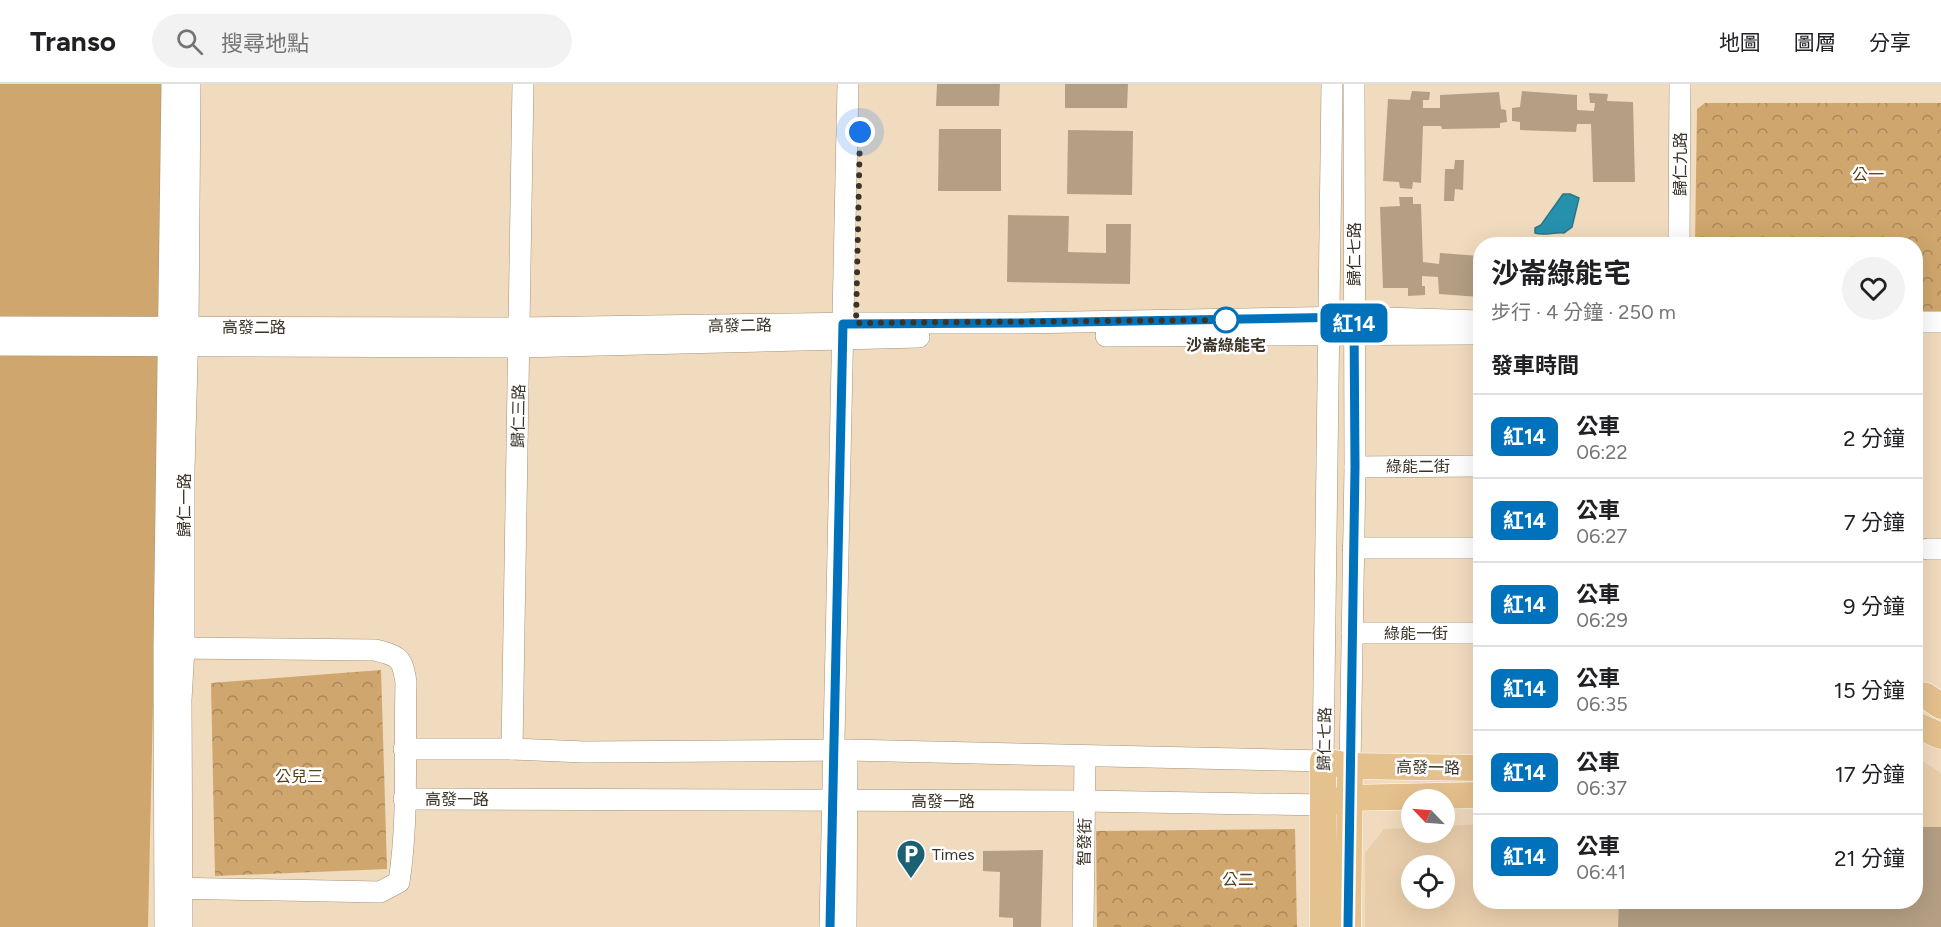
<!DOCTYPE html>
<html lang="zh-TW">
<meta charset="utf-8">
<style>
:root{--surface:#fff;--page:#f2f2f2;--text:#202124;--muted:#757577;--line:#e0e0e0}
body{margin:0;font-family:Figtree,"Noto Sans TC",sans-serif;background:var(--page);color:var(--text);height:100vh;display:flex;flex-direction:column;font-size:22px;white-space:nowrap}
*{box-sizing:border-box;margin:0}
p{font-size:20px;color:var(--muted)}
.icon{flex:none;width:33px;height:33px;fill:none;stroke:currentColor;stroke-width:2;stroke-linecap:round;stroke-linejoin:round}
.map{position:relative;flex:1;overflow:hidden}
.drawer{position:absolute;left:1473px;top:153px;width:450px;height:672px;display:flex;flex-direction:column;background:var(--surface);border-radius:24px;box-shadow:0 6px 24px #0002}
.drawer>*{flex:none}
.badge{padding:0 12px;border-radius:9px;font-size:21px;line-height:39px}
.needle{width:39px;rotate:295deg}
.buttons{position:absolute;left:1401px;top:705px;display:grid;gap:12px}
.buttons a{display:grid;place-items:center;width:54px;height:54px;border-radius:50%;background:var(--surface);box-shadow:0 6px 24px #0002;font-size:30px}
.you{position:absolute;width:30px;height:30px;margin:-15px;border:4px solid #fff;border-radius:50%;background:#1a73e8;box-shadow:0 0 0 9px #1a73e833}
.map>.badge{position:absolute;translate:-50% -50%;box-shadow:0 0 0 3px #fff}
h2{padding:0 18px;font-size:22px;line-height:54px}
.round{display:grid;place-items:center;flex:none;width:63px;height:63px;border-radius:32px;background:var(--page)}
.headline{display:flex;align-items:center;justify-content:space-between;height:102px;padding:0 18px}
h1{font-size:28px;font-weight:700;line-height:45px}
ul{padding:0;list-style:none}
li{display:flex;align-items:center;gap:18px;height:84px;padding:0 18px;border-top:2px solid var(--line)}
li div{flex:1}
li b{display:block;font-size:22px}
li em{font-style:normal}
li .badge{min-width:66px;font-weight:700;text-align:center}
header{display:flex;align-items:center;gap:36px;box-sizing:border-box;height:84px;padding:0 30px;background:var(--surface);border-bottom:2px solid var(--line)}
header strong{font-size:28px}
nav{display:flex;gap:33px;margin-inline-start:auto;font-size:21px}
.search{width:420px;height:54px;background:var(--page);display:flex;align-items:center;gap:15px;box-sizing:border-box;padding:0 21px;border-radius:33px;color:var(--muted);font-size:22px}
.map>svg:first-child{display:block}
.built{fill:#e9ceab;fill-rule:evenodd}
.grass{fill:#cfa66d}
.park{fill:url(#park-crowns)}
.water{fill:#2591ad;stroke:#2c7585;stroke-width:1.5}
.building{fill:#b49f84}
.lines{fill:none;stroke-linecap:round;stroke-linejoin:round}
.minor-casing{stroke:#a79278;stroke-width:22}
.major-casing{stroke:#fff;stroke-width:27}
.minor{stroke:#fff;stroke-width:21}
.major{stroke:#e5c18d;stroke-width:26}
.line-casing{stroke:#fff;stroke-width:14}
.line{stroke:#0072bc;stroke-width:9}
.walk{stroke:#3b3327;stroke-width:6;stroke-dasharray:0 10.8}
.stop-dot{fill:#fff;stroke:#0072bc;stroke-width:3}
.labels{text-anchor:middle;stroke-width:5;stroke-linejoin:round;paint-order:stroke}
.street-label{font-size:16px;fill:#3b3327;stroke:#fff}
.park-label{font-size:16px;fill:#59401c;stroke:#fff}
.stop-label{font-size:16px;font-weight:bold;fill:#3b3327;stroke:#fff}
.poi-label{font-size:16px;fill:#3b3327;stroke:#fff;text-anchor:start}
</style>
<header>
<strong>Transo</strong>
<div class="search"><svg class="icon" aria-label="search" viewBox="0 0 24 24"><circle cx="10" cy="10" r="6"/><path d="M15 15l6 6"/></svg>搜尋地點</div>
<nav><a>地圖</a><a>圖層</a><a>分享</a></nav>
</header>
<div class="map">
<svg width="1941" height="843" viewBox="0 0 1941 843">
<defs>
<pattern id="park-crowns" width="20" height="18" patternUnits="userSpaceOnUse" patternTransform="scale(1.5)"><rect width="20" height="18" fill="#cfa66d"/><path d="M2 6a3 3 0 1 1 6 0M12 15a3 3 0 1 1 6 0" fill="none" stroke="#a9885a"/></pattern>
</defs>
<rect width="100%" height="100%" fill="#f1dbbe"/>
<path class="built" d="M1916 673 1941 689V843H1365V769L1384 745 1411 744 1412 748H1444L1445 742 1480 740V818H1916ZM1412 782H1444V814H1412Z"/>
<polygon class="grass" points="0,0 167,0 148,843 0,843"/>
<g class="park">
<polygon points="1705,19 1941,19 1941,231 1916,231 1916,160 1695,160 1697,25"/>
<polygon points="381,586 387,785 215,792 211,599"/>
<polygon points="1295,745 1297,843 1097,843 1096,747"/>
</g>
<path class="water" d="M1563 110H1570L1579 114 1572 143 1564 149C1555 148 1543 152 1535 149V144L1541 141Z"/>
<g class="building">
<polygon points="937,0 1000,0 999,22 936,22"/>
<polygon points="1065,0 1128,0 1127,24 1065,24"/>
<polygon points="1412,7 1430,8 1429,16 1423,16 1423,24 1440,24 1440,11 1499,8 1501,25 1506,26 1507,38 1500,39 1500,44 1442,45 1441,42 1423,42 1421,99 1413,98 1412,105 1400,104 1399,98 1383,97 1388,15 1410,16"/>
<polygon points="1522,7 1577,11 1577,26 1594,27 1595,19 1590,19 1589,9 1608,10 1607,17 1633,18 1635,98 1593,98 1591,40 1577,40 1576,48 1520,46 1520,38 1512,37 1512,24 1520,23"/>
<polygon points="939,45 1001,45 1001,107 938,107"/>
<polygon points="1068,46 1133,47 1132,111 1067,110"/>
<polygon points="1455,76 1464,76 1463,106 1455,105 1454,117 1444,117 1445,85 1454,85"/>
<polygon points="1399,113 1413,113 1413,120 1421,120 1423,178 1439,180 1440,169 1480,172 1480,213 1439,210 1438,193 1422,192 1422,202 1425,202 1425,211 1408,212 1408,204 1383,204 1380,123 1400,122"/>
<polygon points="1008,131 1069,132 1068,168 1106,169 1106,140 1131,140 1130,200 1007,198"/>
<polygon points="1916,743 1941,743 1941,843 1618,843 1619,818 1916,818"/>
<polygon points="1043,766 1041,843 1013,843 1013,834 999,833 1000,788 983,787 983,767"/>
</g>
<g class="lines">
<g class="minor-casing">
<g id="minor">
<polyline points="1679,160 1680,0"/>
<polyline points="1916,238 1941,238"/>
<polyline points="0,243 520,244 856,239 1020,239 1354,233 1480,237"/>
<polyline points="1106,252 1471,250"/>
<polyline points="0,261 520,263 919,253"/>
<polyline points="1355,383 1480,382"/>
<polyline points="1353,464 1480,464"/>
<polyline points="1928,465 1941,465"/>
<polyline points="1352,549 1480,549"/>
<polyline points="404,665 512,665 585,668 847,666 1323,677 1332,0"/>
<polyline points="512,665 523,0"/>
<polyline points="1350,682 1355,383 1354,0"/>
<polyline points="404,715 1085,717 1323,721"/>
<path d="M170 804 380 808 399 798C409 733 404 664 406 598 402 573 399 572 375 566L170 564"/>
<polyline points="165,843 164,564 172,0"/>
<polyline points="182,843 181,616 184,564 184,385 188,242 190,0"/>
<polyline points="830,843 848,0"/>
<polyline points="846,843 847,667"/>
<polyline points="1083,843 1085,672"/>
</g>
</g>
<g class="major-casing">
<g id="major">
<polyline points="1916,610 1926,612 1941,622"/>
<polyline points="1916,641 1941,652"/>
<polyline points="1332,718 1349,714 1480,711"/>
<polyline points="1323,843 1323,677 1350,682 1480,684"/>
<polyline points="1348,843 1350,682"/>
</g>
</g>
<use href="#minor" class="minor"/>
<use href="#major" class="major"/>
</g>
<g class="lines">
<g class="line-casing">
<polyline id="line" points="830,843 843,240 1020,239 1354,233 1355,383 1348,843"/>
</g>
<use href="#line" class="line"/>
<polyline class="walk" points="860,48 856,239 1226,236"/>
</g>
<defs>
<g id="parking-pin" transform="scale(1.5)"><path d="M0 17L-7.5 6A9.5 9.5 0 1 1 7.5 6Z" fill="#1c6173" stroke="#fff"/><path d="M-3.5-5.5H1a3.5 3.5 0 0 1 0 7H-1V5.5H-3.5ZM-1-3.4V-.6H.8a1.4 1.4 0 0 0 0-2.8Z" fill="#fff"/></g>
</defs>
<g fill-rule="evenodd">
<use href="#parking-pin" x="911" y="770"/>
</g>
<circle class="stop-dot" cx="1226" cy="236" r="12"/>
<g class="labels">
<g class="street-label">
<text transform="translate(1680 80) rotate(-90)" y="6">歸仁九路</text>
<text transform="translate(1354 170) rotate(-90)" y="6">歸仁七路</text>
<text transform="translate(740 241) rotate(-1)" y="6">高發二路</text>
<text x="254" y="249">高發二路</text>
<text transform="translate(518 332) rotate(-89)" y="6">歸仁三路</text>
<text x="1418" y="388">綠能二街</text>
<text transform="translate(184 421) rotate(-90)" y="6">歸仁一路</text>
<text x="1416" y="555">綠能一街</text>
<text transform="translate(1324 655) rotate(-89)" y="6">歸仁七路</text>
<text transform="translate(1428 683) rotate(1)" y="6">高發一路</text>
<text x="457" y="721">高發一路</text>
<text x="943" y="723">高發一路</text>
<text transform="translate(1084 758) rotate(-89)" y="6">智發街</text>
</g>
<g class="park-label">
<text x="1868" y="96">公一</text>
<text x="299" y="698">公兒三</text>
<text x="1238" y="801">公二</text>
</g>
<g class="stop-label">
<text x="1226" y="267">沙崙綠能宅</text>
</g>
<g class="poi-label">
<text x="932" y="776">Times</text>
</g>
</g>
</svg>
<div class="buttons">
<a><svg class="needle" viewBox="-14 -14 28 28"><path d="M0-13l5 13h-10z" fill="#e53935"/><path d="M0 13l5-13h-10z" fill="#757577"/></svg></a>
<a><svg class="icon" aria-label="locate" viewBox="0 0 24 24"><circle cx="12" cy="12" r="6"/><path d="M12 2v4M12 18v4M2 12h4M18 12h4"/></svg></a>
</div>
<div class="you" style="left:860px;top:48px"></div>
<b class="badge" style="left:1354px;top:239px;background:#0072bc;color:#fff">紅14</b>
<section class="drawer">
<div class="headline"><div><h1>沙崙綠能宅</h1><p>步行 · 4 分鐘 · 250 m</p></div><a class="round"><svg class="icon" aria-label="heart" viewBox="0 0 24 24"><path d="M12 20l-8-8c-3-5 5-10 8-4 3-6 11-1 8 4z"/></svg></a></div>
<h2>發車時間</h2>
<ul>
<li><span class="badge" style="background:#0072bc;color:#fff">紅14</span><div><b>公車</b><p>06:22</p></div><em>2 分鐘</em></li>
<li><span class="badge" style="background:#0072bc;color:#fff">紅14</span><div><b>公車</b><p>06:27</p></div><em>7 分鐘</em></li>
<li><span class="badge" style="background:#0072bc;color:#fff">紅14</span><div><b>公車</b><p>06:29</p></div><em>9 分鐘</em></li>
<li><span class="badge" style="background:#0072bc;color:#fff">紅14</span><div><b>公車</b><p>06:35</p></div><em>15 分鐘</em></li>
<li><span class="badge" style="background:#0072bc;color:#fff">紅14</span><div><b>公車</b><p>06:37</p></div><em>17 分鐘</em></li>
<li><span class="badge" style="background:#0072bc;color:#fff">紅14</span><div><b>公車</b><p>06:41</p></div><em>21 分鐘</em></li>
</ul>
</section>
</div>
